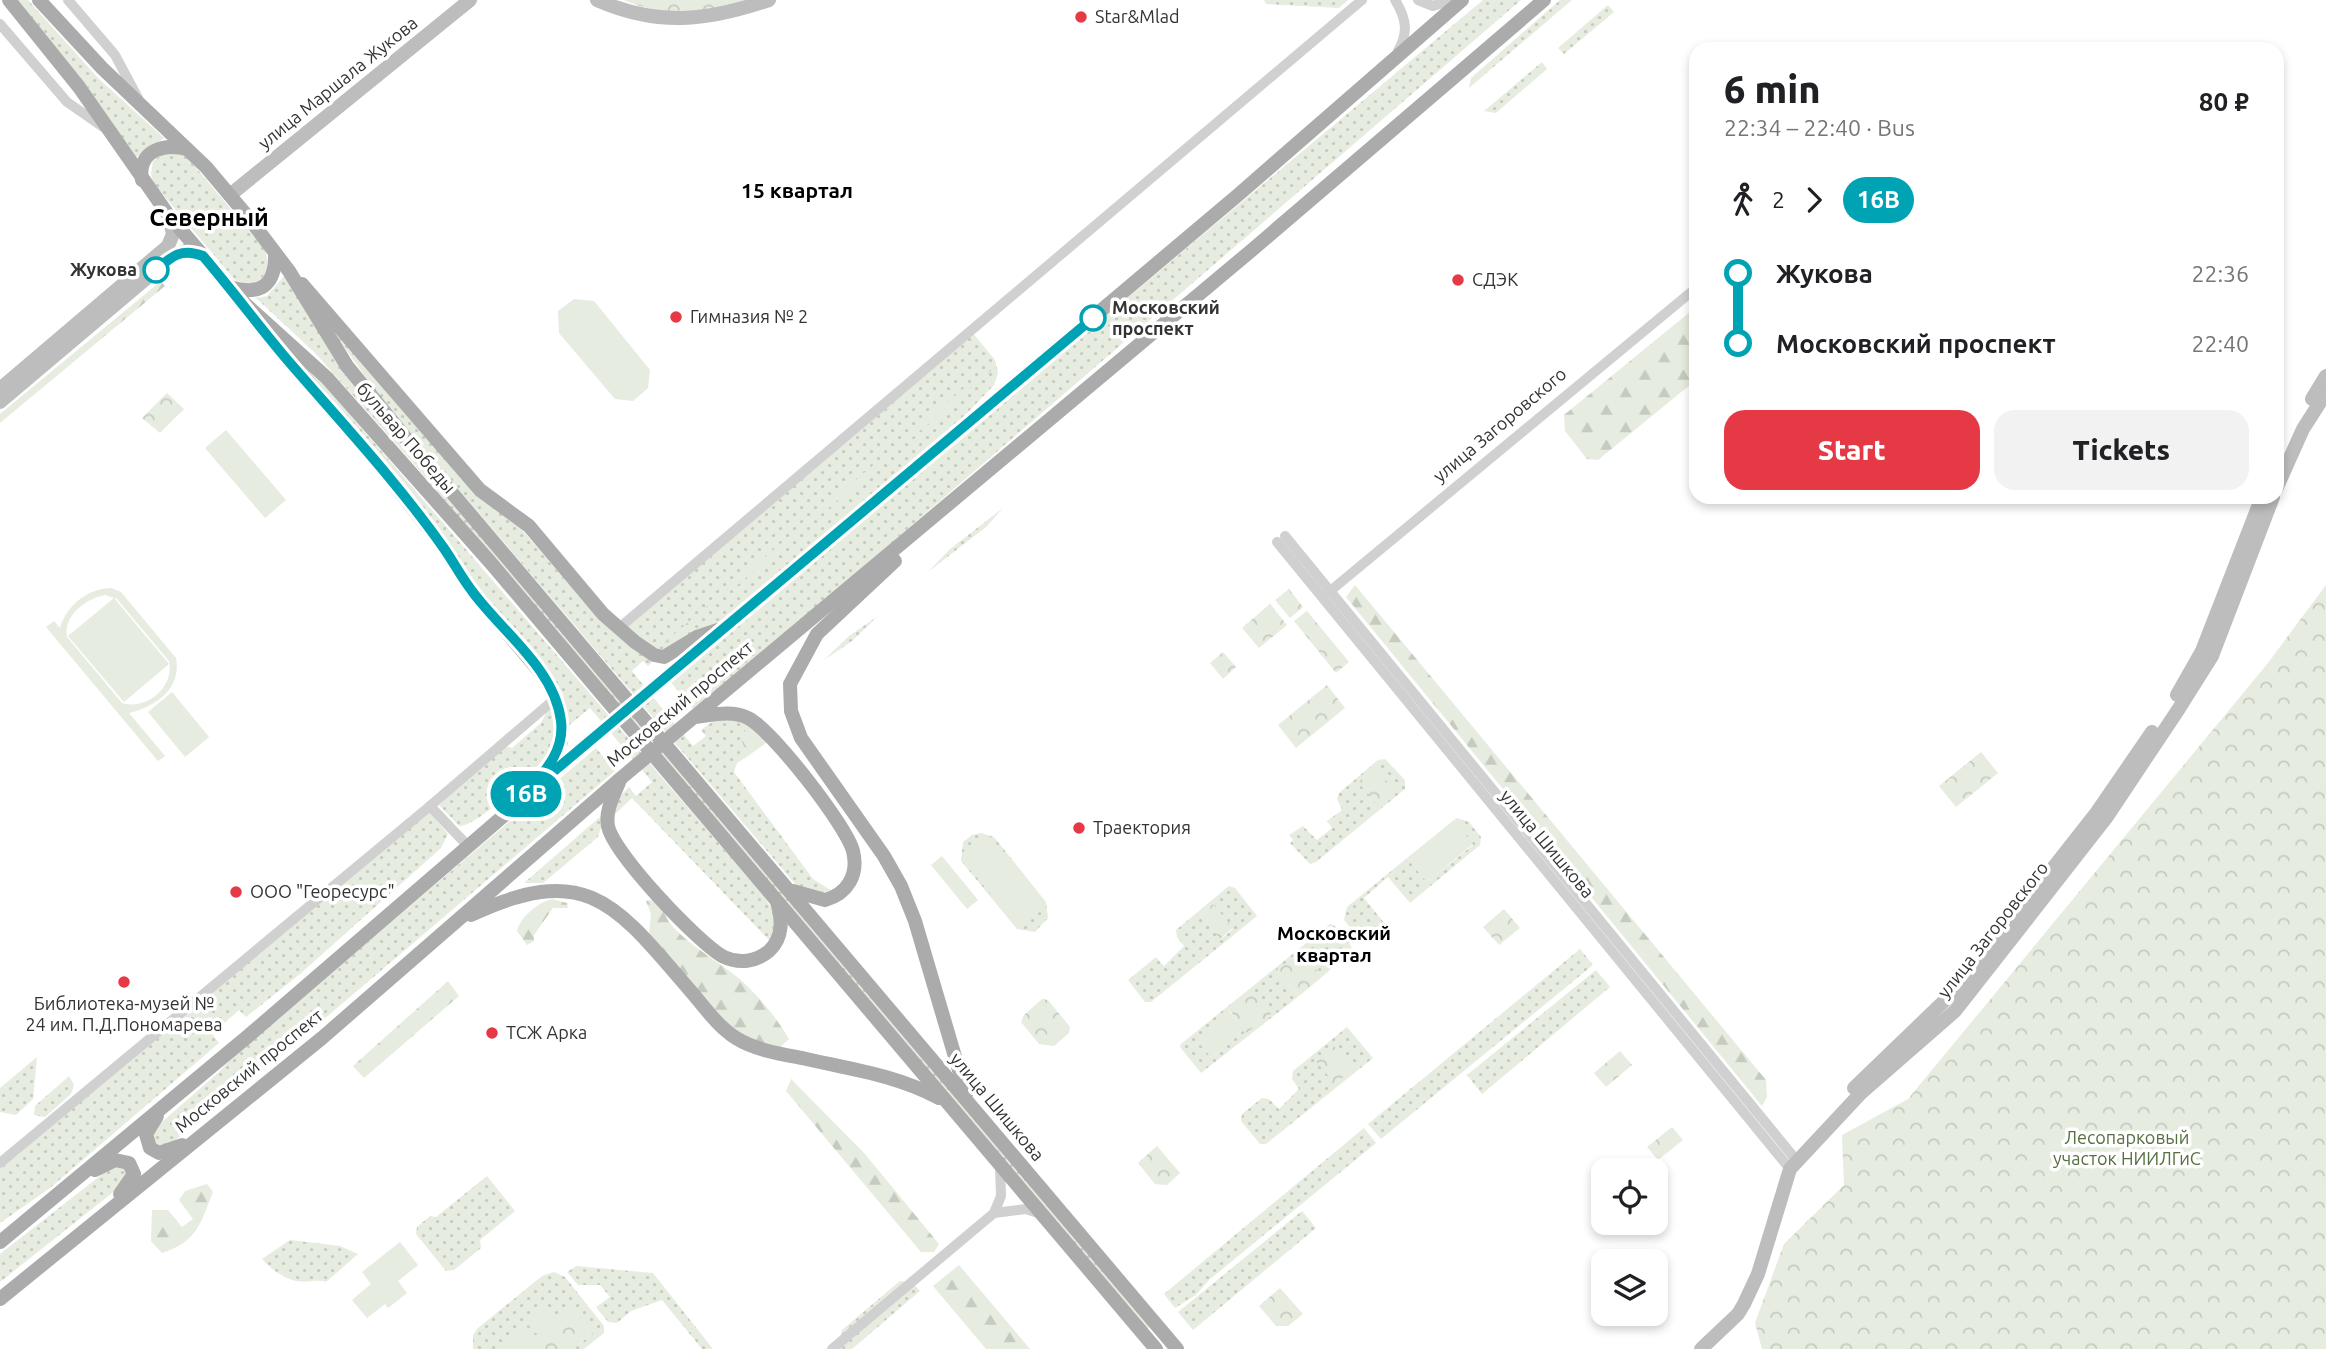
<!DOCTYPE html>
<meta charset="utf-8">
<style>
:root{--surface:#fff;--page:#f2f2f2;--text:#202124;--muted:#757577;--accent:#e63946}
body{margin:0;font-family:Ubuntu,sans-serif;background:var(--page);color:var(--text);height:100vh;display:flex;flex-direction:column;font-size:26px;white-space:nowrap}
*{box-sizing:border-box;margin:0}
p{font-size:23px;color:var(--muted)}
.icon{flex:none;width:38px;height:38px;fill:none;stroke:currentColor;stroke-width:2;stroke-linecap:round;stroke-linejoin:round}
.map{position:relative;flex:1;overflow:hidden}
.side{position:absolute;left:1689px;top:42px;width:595px;height:462px;display:flex;flex-direction:column;background:var(--surface);border-radius:21px;box-shadow:0 4px 10px #0003}
.side>*{flex:none}
.badge{padding:0 14px;border-radius:23px;font-size:24px;line-height:46px}
.controls{position:absolute;left:1591px;top:1158px;display:grid;gap:14px}
.controls a{display:grid;place-items:center;width:77px;height:77px;border-radius:14px;background:var(--surface);box-shadow:0 4px 10px #0003;font-size:35px}
.map>.badge{position:absolute;translate:-50% -50%;box-shadow:0 0 0 4px #fff}
.legs{display:flex;align-items:center;gap:10px;height:77px;padding:0 35px;font-size:23px}
.legs p{margin-inline-start:auto}
.headline{display:flex;align-items:center;justify-content:space-between;height:119px;padding:0 35px}
h1{font-size:38px;font-weight:800;line-height:52px}
.primary-button{display:flex;gap:14px;margin-top:auto;padding:14px 35px}
.primary-button a{flex:1;height:80px;border-radius:21px;background:var(--accent);color:#fff;font-size:28px;font-weight:800;line-height:80px;text-align:center}
.primary-button a+a{background:var(--page);color:var(--text)}
ul{padding:0 35px;list-style:none}
li{display:flex;align-items:center;gap:24px;height:70px;font-size:26px}
li i{display:grid;place-items:center;width:10px;height:100%;margin:0 9px;background:currentColor}
li i::after{content:'';width:18px;height:18px;margin:-9px;border:5px solid;border-radius:50%;background:var(--surface)}
li p{margin-inline-start:auto}
li:first-child i{background:linear-gradient(#0000 50%,currentColor 0)}
li:last-child i{background:linear-gradient(currentColor 50%,#0000 0)}
.map>svg:first-child{display:block}
.grass{fill:url(#grass-dots);fill-rule:evenodd}
.forest{fill:url(#forest-firs)}
.park{fill:url(#park-crowns)}
.pitch{fill:#e6ecdf;fill-rule:evenodd}
.lines{fill:none;stroke-linecap:round;stroke-linejoin:round}
.street{stroke:#d0d0d0;stroke-width:10}
.secondary{stroke:#bdbdbd;stroke-width:14}
.primary{stroke:#ababab;stroke-width:14}
.primary-bridge{stroke:#ababab;stroke-width:14}
.line-1-casing{stroke:#fff;stroke-width:16}
.line-1{stroke:#00a3b4;stroke-width:10}
.poi-dot{fill:#e63946;stroke:#fff;stroke-width:2.5}
.stop-1-dot{fill:#fff;stroke:#00a3b4;stroke-width:3.5}
.labels{text-anchor:middle;stroke-width:7;stroke-linejoin:round;paint-order:stroke}
.poi-label{font-size:18px;fill:#333;stroke:#fff;text-anchor:start}
.street-label{font-size:18px;fill:#333;stroke:#fff}
.stop-label{font-size:18px;font-weight:bold;fill:#333;stroke:#fff;text-anchor:end}
.park-label{font-size:18px;fill:#56703f;stroke:#fff}
.neighbourhood-label{font-size:19px;font-weight:bold;fill:#000;stroke:#fff}
.quarter-label{font-size:21px;font-weight:bold;fill:#000;stroke:#fff}
.district-label{font-size:24px;font-weight:bold;fill:#000;stroke:#fff}
</style>
<div class="map">
<svg width="2326" height="1349" viewBox="0 0 2326 1349">
<defs>
<pattern id="grass-dots" width="8" height="8" patternUnits="userSpaceOnUse" patternTransform="scale(1.75)"><rect width="8" height="8" fill="#e6ecdf"/><path d="M2 2h.1M6 6h.1" fill="none" stroke="#c6cbc0" stroke-width="1.8" stroke-linecap="round"/></pattern>
<pattern id="forest-firs" width="22" height="20" patternUnits="userSpaceOnUse" patternTransform="scale(1.75)"><rect width="22" height="20" fill="#e6ecdf"/><path d="M5 1l3.5 6h-7zM16 11l3.5 6h-7z" fill="#c6cbc0"/></pattern>
<pattern id="park-crowns" width="20" height="18" patternUnits="userSpaceOnUse" patternTransform="scale(1.75)"><rect width="20" height="18" fill="#e6ecdf"/><path d="M2 6a3 3 0 1 1 6 0M12 15a3 3 0 1 1 6 0" fill="none" stroke="#c6cbc0"/></pattern>
</defs>
<rect width="100%" height="100%" fill="#fff"/>
<g class="grass">
<polygon points="17,0 28,0 98,78 164,138 135,158 87,86"/>
<polygon points="1264,0 1348,0 1339,8 1266,4"/>
<polygon points="1483,0 1521,0 695,712 670,681"/>
<polygon points="1560,0 1572,0 1469,88 1471,78"/>
<polygon points="1608,5 1614,12 1564,54 1558,48"/>
<polygon points="1542,62 1547,69 1496,113 1484,111"/>
<path d="M177 151 187 157 266 251 268 271C258 284 250 286 235 280L154 184 151 174 153 161 164 153Z"/>
<polygon points="285,275 327,344 1151,1326 1146,1330 414,464 316,354 256,298 267,296"/>
<polygon points="329,326 517,524 597,617 652,662 648,666 643,661 632,671 693,746 706,736 701,730 717,718 736,719 752,725 742,742 748,756 737,763 734,772 813,879 832,891 817,892 796,885 380,397"/>
<polygon points="972,332 995,360 998,373 994,385 952,429 727,628 664,657 619,628"/>
<polygon points="286,346 322,382 763,895 777,917 771,942 632,798 613,816 620,796 629,787 636,796 652,782 590,708 567,727 563,694 548,672 480,593"/>
<polygon points="1003,508 986,527 928,572 950,549"/>
<polygon points="878,616 852,641 824,660 849,636"/>
<path d="M549 707 553 708C554 718 557 732 555 741 550 760 477 828 459 826L439 805 504 746 512 748 541 723Z"/>
<polygon points="596,748 615,771 275,1061 169,1145 164,1148 153,1146 151,1133 155,1128 219,1072 236,1054"/>
<polygon points="1385,759 1405,780 1405,789 1316,862 1310,864 1290,843 1293,840 1289,835 1303,826 1317,840 1332,828 1327,821 1342,810 1337,799 1339,793 1378,760"/>
<polygon points="430,812 448,834 441,848 300,974 246,1017 239,1010 212,1034 219,1043 50,1188 0,1223 0,1168"/>
<polygon points="601,816 603,821 598,837 543,883 524,883"/>
<polygon points="1457,818 1469,822 1481,837 1480,845 1410,903 1388,877 1364,898 1385,924 1369,937 1359,938 1344,920 1347,907 1407,858 1427,882 1473,845 1454,820"/>
<polygon points="981,833 994,837 1046,902 1048,918 1035,932 1017,929 961,861 963,842 972,835"/>
<path d="M1229 886 1235 888 1257 916 1151 1002H1145L1128 980 1156 957 1164 966 1184 946 1177 937 1176 930ZM1213 904 1233 929 1221 939 1200 915Z"/>
<path d="M1330 924C1341 927 1349 939 1352 950L1322 977 1301 951 1277 970 1299 996 1201 1073 1180 1047 1181 1044ZM1228 1009 1248 1032 1245 1029 1211 1057 1197 1040 1230 1012Z"/>
<polygon points="1580,949 1593,965 1381,1139 1368,1124"/>
<polygon points="1596,970 1610,987 1482,1094 1467,1075"/>
<polygon points="1347,1027 1373,1058 1266,1144 1260,1144 1241,1121 1242,1114 1262,1098 1269,1099 1279,1109 1299,1089 1292,1079 1293,1071"/>
<polygon points="37,1057 33,1099 16,1115 0,1112 0,1088"/>
<polygon points="69,1076 74,1085 71,1094 45,1117 34,1115 35,1106"/>
<polygon points="1364,1128 1376,1143 1209,1280 1196,1295 1175,1308 1164,1294"/>
<polygon points="114,1165 127,1169 126,1182 0,1282 0,1254"/>
<polygon points="487,1176 515,1211 480,1240 481,1248 454,1270 446,1271 416,1234 417,1227 430,1216 436,1217"/>
<polygon points="1302,1211 1316,1228 1193,1330 1178,1312"/>
<path d="M290 1240 340 1246 358 1254 326 1282C315 1279 307 1283 297 1281 284 1279 270 1268 262 1259Z"/>
<polygon points="576,1266 653,1273 713,1349 702,1349 662,1300 631,1311 617,1323 608,1322 596,1307 610,1297 600,1285 578,1285 567,1272"/>
<polygon points="554,1272 565,1277 604,1326 604,1333 584,1349 573,1349 593,1333 536,1338 545,1349 473,1349 473,1335 478,1328 542,1276"/>
<polygon points="900,1281 912,1282 920,1291 852,1349 832,1349 840,1342 842,1330"/>
</g>
<g class="forest">
<polygon points="161,281 165,286 0,423 0,414"/>
<polygon points="1696,307 1696,380 1598,460 1587,459 1565,431 1564,415"/>
<polygon points="990,366 991,371 665,646 659,647"/>
<polygon points="1355,585 1766,1080 1767,1097 1762,1106 1346,597"/>
<polygon points="752,725 769,741 748,756 742,742 744,732"/>
<path d="M552 899 567 903 568 908H553L534 935V941L527 945 517 931C520 917 539 902 552 899Z"/>
<path d="M651 900 665 911C665 931 721 963 736 976 756 992 776 1017 789 1039L778 1049 735 1033 649 934 651 914 646 901Z"/>
<polygon points="448,981 459,996 364,1078 353,1066"/>
<polygon points="791,1079 865,1154 939,1244 934,1252 921,1252 786,1091"/>
<path d="M207 1184 213 1192C200 1224 198 1241 162 1253L151 1241 152 1210H168L182 1227 193 1219 179 1200 185 1191Z"/>
<polygon points="959,1265 1030,1349 986,1349 933,1286"/>
</g>
<g class="park">
<path d="M624 0H748C708 13 662 18 624 0Z"/>
<polygon points="167,393 184,409 160,433 142,418"/>
<polygon points="2326,585 2326,1349 1762,1349 1755,1323 1784,1244 1844,1185 1842,1135 1908,1099 2268,663"/>
<polygon points="1289,589 1303,607 1290,618 1275,600"/>
<polygon points="1270,604 1287,625 1259,648 1242,628"/>
<polygon points="1307,611 1349,662 1336,673 1294,621"/>
<polygon points="1223,652 1236,667 1223,679 1210,663"/>
<polygon points="1327,685 1345,708 1296,748 1278,725"/>
<polygon points="1981,752 1998,773 1956,807 1939,786"/>
<polygon points="1376,768 1394,790 1377,805 1358,782"/>
<polygon points="1213,904 1233,928 1220,939 1200,915"/>
<polygon points="1504,909 1520,928 1499,945 1483,927"/>
<polygon points="1301,951 1322,977 1299,996 1277,970"/>
<polygon points="1251,989 1271,1014 1247,1033 1228,1008"/>
<polygon points="1042,999 1048,1000 1070,1027 1069,1033 1054,1046 1039,1044 1021,1022 1024,1015"/>
<polygon points="1333,1045 1353,1069 1335,1084 1315,1060"/>
<polygon points="1620,1051 1632,1065 1606,1087 1594,1073"/>
<polygon points="1672,1127 1683,1140 1658,1160 1647,1147"/>
<polygon points="1157,1146 1180,1173 1167,1185 1155,1184 1138,1163"/>
<polygon points="1280,1288 1303,1314 1288,1326 1276,1326 1259,1306"/>
<polygon points="573,1308 593,1333 573,1349 545,1349 536,1338"/>
</g>
<g class="pitch">
<polygon points="574,299 594,301 650,370 648,388 633,401 615,399 559,333 558,311"/>
<polygon points="226,430 286,500 265,518 205,448"/>
<path d="M111 588 121 592 176 658C182 689 155 707 129 713L165 756 158 761 46 627 54 621 60 628C67 605 87 589 111 588ZM105 595 117 599 169 661C175 686 147 711 122 703L67 637C63 616 85 599 105 595Z"/>
<polygon points="114,598 169,664 124,702 68,636"/>
<polygon points="172,692 209,737 185,757 148,712"/>
<polygon points="1454,820 1473,844 1427,882 1407,858"/>
<polygon points="990,836 1047,906 1019,929 962,859"/>
<polygon points="942,856 978,900 967,909 931,865"/>
<polygon points="1230,1012 1245,1029 1211,1057 1196,1040"/>
<polygon points="400,1242 418,1265 398,1281 407,1293 388,1308 385,1304 367,1318 352,1300 371,1284 362,1272"/>
<polygon points="545,1303 556,1317 536,1334 524,1320"/>
<polygon points="523,1327 541,1349 506,1349 502,1344"/>
</g>
<g class="lines">
<g class="street">
<polyline points="68,0 115,55 138,98"/>
<path d="M1395 0C1406 18 1409 32 1398 51"/>
<polyline points="1418,0 1433,6 1452,0"/>
<polyline points="0,24 67,102 103,127"/>
<polyline points="1285,536 1797,1161"/>
<polyline points="1277,542 1790,1169"/>
<polyline points="1329,592 1696,288"/>
<polyline points="619,628 1362,0"/>
<polyline points="430,806 467,845"/>
<polyline points="0,1163 430,806 556,698"/>
<polyline points="1000,1167 1001,1196 994,1213 1026,1209 1041,1214"/>
<polyline points="832,1349 994,1213"/>
</g>
<g class="secondary">
<path d="M597 0C659 27 707 21 769 0"/>
<polyline points="230,195 470,0"/>
<polyline points="0,389 168,246 173,234 169,216"/>
<polyline points="2312,399 2326,376"/>
<polyline points="0,402 174,255 188,250 203,256"/>
<polyline points="2277,487 2303,429 2326,393"/>
<polyline points="2177,695 2202,651 2262,497"/>
<polyline points="1854,1088 1963,983 2097,812 2152,732"/>
<polyline points="1701,1349 1738,1314 1744,1304 1758,1274 1790,1169 1861,1093 1955,1011 2106,818 2178,710 2212,656 2273,497"/>
</g>
<g class="primary">
<polyline points="9,0 79,87 169,216 243,302 327,378 490,562 1156,1349"/>
<polyline points="39,0 102,68 206,167 248,217 289,271 347,366 409,442 1177,1349"/>
<path d="M142 180C137 151 163 143 187 149"/>
<polyline points="302,284 480,490 529,526 603,614 635,642 654,655 664,657 697,637 718,630"/>
<path d="M230 287C260 296 276 286 275 253"/>
<polyline points="256,320 382,469 443,547 472,591 545,678 556,698 561,721 561,742 552,763 543,773"/>
<polyline points="895,561 817,634 790,684 791,711 801,738 884,856 901,886 915,921 966,1094"/>
<polyline points="663,680 1238,195 1462,0"/>
<polyline points="694,717 1252,250 1544,0"/>
<path d="M695 717C712 715 732 710 748 718 772 730 846 825 853 851 859 875 847 894 825 900L793 891"/>
<path d="M620 780C614 795 605 810 608 826 613 853 699 944 724 957 739 964 756 962 769 951 784 937 782 919 777 902"/>
<path d="M471 915C586 861 615 903 688 988 703 1005 717 1026 736 1038 755 1050 781 1054 802 1058 850 1069 896 1075 939 1098"/>
<polyline points="157,1116 146,1134 150,1148 159,1153 182,1145"/>
<polyline points="95,1170 115,1160 129,1163 134,1174 120,1194"/>
<polyline points="0,1242 247,1037 589,742"/>
<polyline points="0,1299 322,1038 620,779"/>
</g>
<g class="primary-bridge">
<polyline points="589,742 663,680"/>
<polyline points="620,779 694,717"/>
</g>
</g>
<g class="lines">
<g class="line-1-casing">
<path id="line-1" d="M156 270C173 255 182 248 203 256 233 291 260 328 290 363 342 423 397 482 443 547 453 561 461 577 472 591 501 631 555 669 561 721 565 754 541 775 522 798L1093 318"/>
</g>
<use href="#line-1" class="line-1"/>
</g>
<g class="poi-dot">
<circle cx="1081" cy="17" r="7"/>
<circle cx="1458" cy="280" r="7"/>
<circle cx="676" cy="317" r="7"/>
<circle cx="1079" cy="828" r="7"/>
<circle cx="236" cy="892" r="7"/>
<circle cx="124" cy="982" r="7"/>
<circle cx="492" cy="1033" r="7"/>
</g>
<g class="stop-1-dot">
<circle cx="156" cy="270" r="12"/>
<circle cx="1093" cy="318" r="12"/>
</g>
<g class="labels">
<g class="poi-label">
<text x="1095" y="23">Star&amp;Mlad</text>
<text x="1472" y="286">СДЭК</text>
<text x="690" y="323">Гимназия № 2</text>
<text x="1093" y="834">Траектория</text>
<text x="250" y="898">ООО "Георесурс"</text>
<text x="124" y="1010" text-anchor="middle">Библиотека-музей №<tspan x="124" dy="21">24 им. П.Д.Пономарева</tspan></text>
<text x="506" y="1039">ТСЖ Арка</text>
</g>
<g class="street-label">
<text transform="translate(338 83) rotate(-39)" y="6">улица Маршала Жукова</text>
<text transform="translate(1500 425) rotate(-40)" y="6">улица Загоровского</text>
<text transform="translate(406 438) rotate(49)" y="6">бульвар Победы</text>
<text transform="translate(680 704) rotate(-40)" y="6">Московский проспект</text>
<text transform="translate(1547 844) rotate(50)" y="6">улица Шишкова</text>
<text transform="translate(1993 930) rotate(-52)" y="6">улица Загоровского</text>
<text transform="translate(249 1071) rotate(-39)" y="6">Московский проспект</text>
<text transform="translate(997 1107) rotate(50)" y="6">улица Шишкова</text>
</g>
<g class="stop-label">
<text x="137" y="276">Жукова</text>
<text x="1112" y="314" text-anchor="start">Московский<tspan x="1112" dy="21">проспект</tspan></text>
</g>
<g class="park-label">
<text x="2127" y="1144">Лесопарковый<tspan x="2127" dy="21">участок НИИЛГиС</tspan></text>
</g>
<g class="neighbourhood-label">
<text x="1334" y="940">Московский<tspan x="1334" dy="22">квартал</tspan></text>
</g>
<g class="quarter-label">
<text x="797" y="198">15 квартал</text>
</g>
<g class="district-label">
<text x="209" y="226">Северный</text>
</g>
</g>
</svg>
<div class="controls">
<a><svg class="icon" aria-label="locate" viewBox="0 0 24 24"><circle cx="12" cy="12" r="6"/><path d="M12 2v4M12 18v4M2 12h4M18 12h4"/></svg></a>
<a><svg class="icon" aria-label="layers" viewBox="0 0 24 24"><path d="M12 4l9 5-9 5-9-5zM3 14l9 5 9-5"/></svg></a>
</div>
<b class="badge" style="left:526px;top:794px;background:#00a3b4;color:#fff">16В</b>
<section class="side">
<div class="headline"><div><h1>6 min</h1><p>22:34 – 22:40 · Bus</p></div><b>80 ₽</b></div>
<div class="legs"><svg class="icon" aria-label="walk" viewBox="0 0 24 24"><circle cx="13" cy="4" r="2"/><path d="M13 8l-2 6 4 7M11 14l-3 7M7 12l3-4h3l4 4"/></svg>2<svg class="icon" aria-label="forward" viewBox="0 0 24 24"><path d="M9 5l7 7-7 7"/></svg><b class="badge" style="background:#00a3b4;color:#fff">16В</b></div>
<ul>
<li><i style="color:#00a3b4"></i><b>Жукова</b><p>22:36</p></li>
<li><i style="color:#00a3b4"></i><b>Московский проспект</b><p>22:40</p></li>
</ul>
<div class="primary-button"><a>Start</a><a>Tickets</a></div>
</section>
</div>
